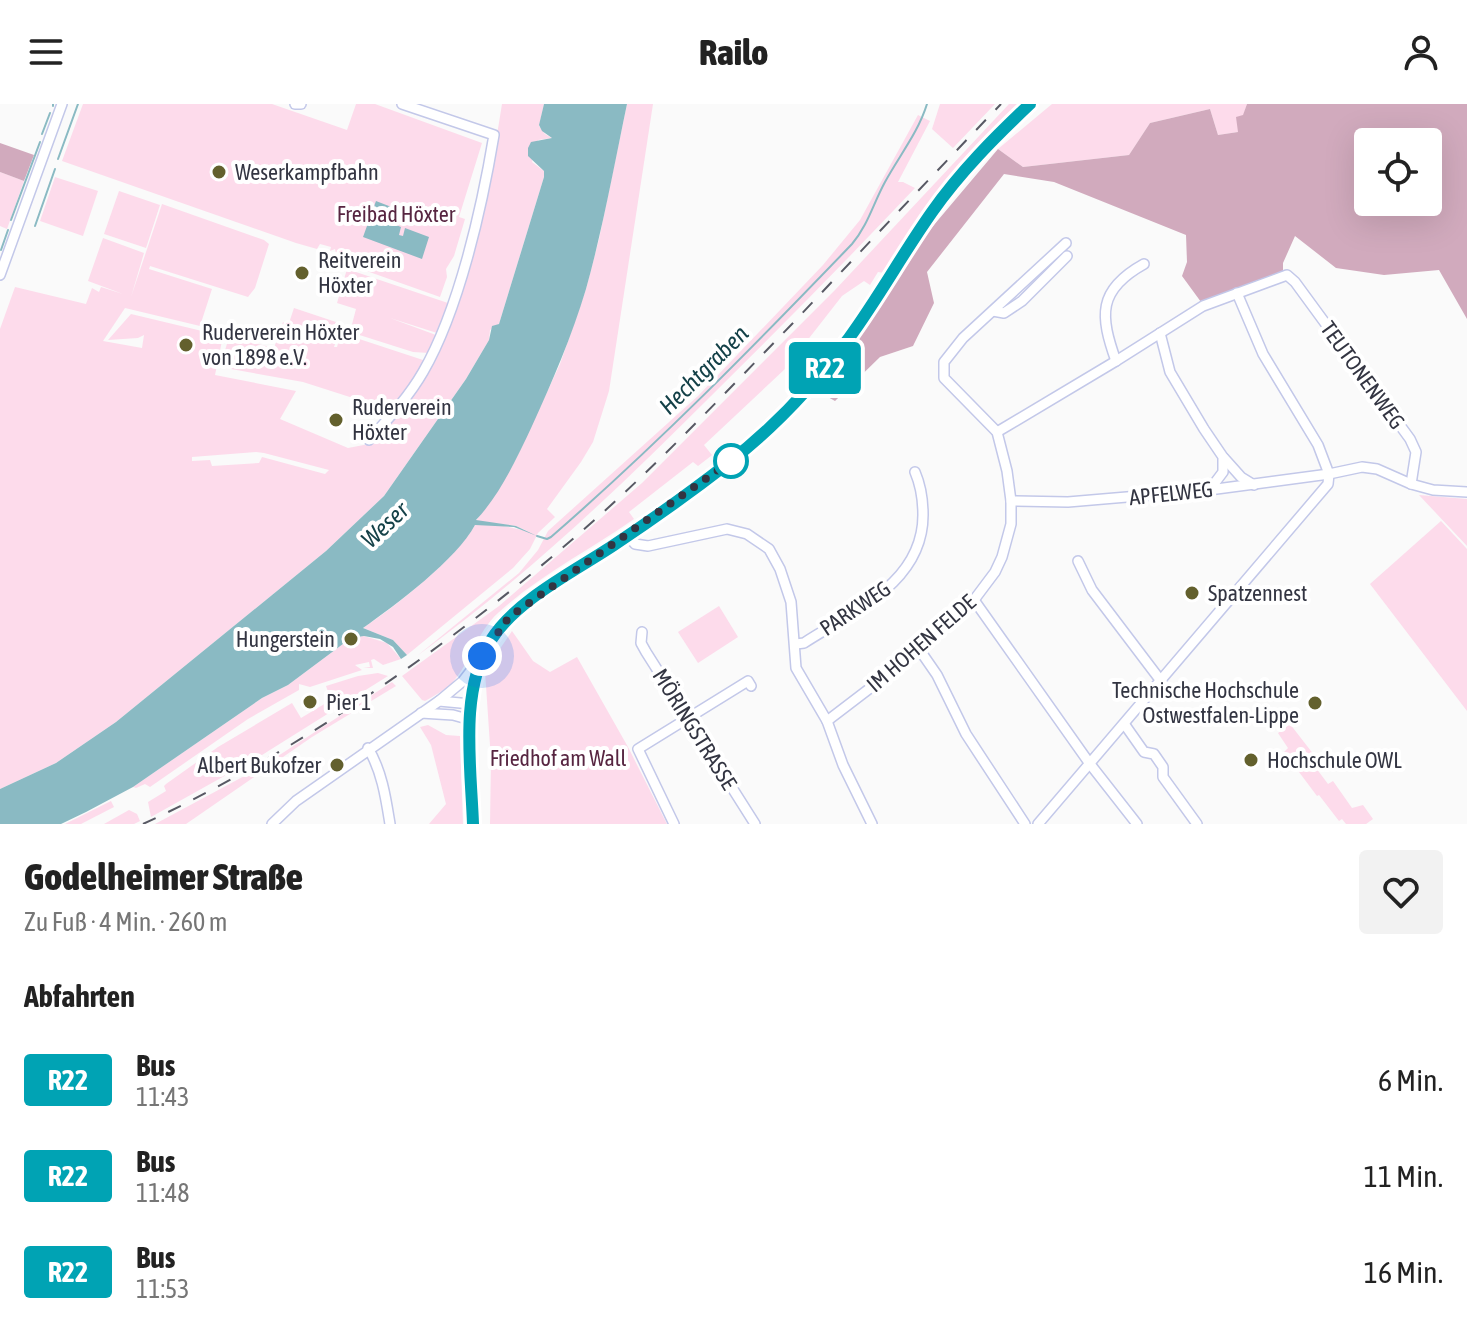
<!DOCTYPE html>
<html lang="de">
<meta charset="utf-8">
<style>
:root{--surface:#fff;--page:#f2f2f2;--text:#222;--muted:#767676}
body{margin:0;font-family:"Asap Condensed",sans-serif;background:var(--page);color:var(--text);height:100vh;display:flex;flex-direction:column;font-size:30px;white-space:nowrap}
*{box-sizing:border-box;margin:0}
p{font-size:26px;color:var(--muted)}
.icon{flex:none;width:44px;height:44px;fill:none;stroke:currentColor;stroke-width:2;stroke-linecap:round;stroke-linejoin:round}
.map{position:relative;height:720px;overflow:hidden}
.drawer{display:flex;flex-direction:column;background:var(--surface);flex:1}
.drawer>*{flex:none}
.badge{padding:0 16px;border-radius:6px;font-size:28px;line-height:52px}
.tools{position:absolute;left:1354px;top:24px;display:grid;gap:16px}
.tools a{display:grid;place-items:center;width:88px;height:88px;border-radius:8px;background:var(--surface);box-shadow:0 8px 32px #0002;font-size:40px}
.you{position:absolute;width:40px;height:40px;margin:-20px;border:6px solid #fff;border-radius:50%;background:#1a73e8;box-shadow:0 0 0 12px #1a73e833}
.map>.badge{position:absolute;translate:-50% -50%;box-shadow:0 0 0 4px #fff}
h2{padding:0 24px;font-size:30px;line-height:72px}
.round{display:grid;place-items:center;flex:none;width:84px;height:84px;border-radius:8px;background:var(--page)}
.head{display:flex;align-items:center;justify-content:space-between;height:136px;padding:0 24px}
h1{font-size:38px;font-weight:800;line-height:60px}
ul{padding:0;list-style:none}
li{display:flex;align-items:center;gap:24px;height:96px;padding:0 24px}
li div{flex:1}
li b{display:block;font-size:30px}
li em{font-style:normal}
li .badge{min-width:88px;font-weight:700;text-align:center}
header{display:flex;justify-content:space-between;align-items:center;height:104px;padding:0 24px;background:var(--surface);font-size:36px;font-weight:800}
.map>svg:first-child{display:block}
.green{fill:#fddbeb;fill-rule:evenodd}
.forest{fill:#d1aabd;fill-rule:evenodd}
.water{fill:#8abac3}
.lines{fill:none;stroke-linecap:round;stroke-linejoin:round}
.stream{stroke:#8abac3;stroke-width:2}
.minor-casing{stroke:#c3c8e9;stroke-width:12}
.major-casing{stroke:#c3c8e9;stroke-width:14}
.minor{stroke:#fff;stroke-width:9}
.major{stroke:#fff;stroke-width:11}
.rail{stroke:#585964;stroke-width:2;stroke-dasharray:14 14;stroke-linecap:butt}
.line-casing{stroke:#fff;stroke-width:18}
.line{stroke:#00a3b4;stroke-width:12}
.walk{stroke:#333542;stroke-width:8;stroke-dasharray:0 14.4}
.poi-dot{fill:#63602d;stroke:#fff;stroke-width:3}
.stop-dot{fill:#fff;stroke:#00a3b4;stroke-width:4}
.labels{text-anchor:middle;stroke-width:8;stroke-linejoin:round;paint-order:stroke}
.poi-label{font-size:22px;fill:#333542;stroke:#fff;text-anchor:start}
.park-label{font-size:22px;fill:#572541;stroke:#fff}
.street-label{font-size:22px;fill:#333542;stroke:#fff}
.water-label{font-size:24px;font-style:italic;fill:#144148;stroke:#fff}
</style>
<header><svg class="icon" aria-label="menu" viewBox="0 0 24 24"><path d="M4 6h16M4 12h16M4 18h16"/></svg>Railo<svg class="icon" aria-label="person" viewBox="0 0 24 24"><circle cx="12" cy="8" r="4"/><path d="M4 21q1-7 8-7t8 7"/></svg></header>
<div class="map">
<svg width="1467" height="720" viewBox="0 0 1467 720">
<rect width="100%" height="100%" fill="#fafafa"/>
<g class="green">
<polygon points="83,0 272,0 347,26 356,0 375,0 482,39 459,113 465,115 454,152 446,165 447,173 440,193 344,159 345,154 336,150 335,145 330,147 331,143 320,140 317,145 296,139 62,57"/>
<path d="M502 0H544L539 22 545 30 552 34 538 36 532 58 544 67V73L499 220 490 226 489 236 466 275 384 392 326 447 116 618 56 659 0 685V225L15 183 86 200 92 184 99 188 101 183 123 190 88 177 103 134 144 149 131 193 162 100 264 136 269 140 255 184 248 193 150 162 149 165 212 185 200 222 125 204 103 237 142 244 144 231 138 234 108 236 131 210 223 232 215 271 296 287 280 315 348 344 369 340 412 289 455 201 487 92ZM256 348 264 349 329 366 325 370 262 353 259 359 212 362 210 356 192 357V353Z"/>
<path d="M627 0H653L609 287 593 338 581 358 547 405 555 413 538 429 530 445 513 464 407 551 393 536 363 524C397 501 455 456 475 421H499L527 427 516 422 476 417 515 357 560 260 586 185 599 135Z"/>
<polygon points="940,0 995,0 953,44 932,25"/>
<path d="M1009 0H1021L928 102 884 169 878 168 870 181 864 177 842 192 785 265 704 341 712 351 711 352 698 362 693 358 629 408 634 415C590 446 538 472 498 509 476 529 471 559 451 580 443 587 434 592 425 597L422 596 402 572 499 502 642 379 835 186Z"/>
<polygon points="1052,0 1247,0 1238,28 1218,31 1210,5 1150,19 1129,51 1023,63 998,45"/>
<path d="M918 11 930 17 898 78H903L915 84C847 156 778 226 707 296 616 387 522 476 417 552L519 469 538 446 548 427 698 292 823 161 860 116Z"/>
<polygon points="0,68 24,77 7,125 0,122"/>
<polygon points="55,73 98,87 83,132 40,117"/>
<polygon points="119,87 160,101 146,144 104,130"/>
<polygon points="347,165 448,199 437,229 390,214 436,231 429,249 413,248 350,228 356,205 337,199"/>
<polygon points="294,204 342,220 334,243 337,243 341,229 426,257 390,309 381,303 303,278 220,263 229,233 274,244 283,218 289,219"/>
<polygon points="1419,391 1467,395 1467,442"/>
<polygon points="1441,417 1467,445 1467,607 1370,480"/>
<polygon points="719,502 738,533 698,559 678,528"/>
<polygon points="512,527 533,557 550,568 577,553 628,643 667,720 490,720 491,656 485,567"/>
<polygon points="364,532 387,539 401,555 383,561 374,555 371,556 373,564 363,564 370,563 369,558 355,561 362,566 310,583 299,580 299,586 248,615 150,683 145,680 136,684 133,683 262,594 288,581 351,534"/>
<polygon points="378,569 388,572 262,651 151,713 148,698 166,687 164,682 166,680 218,643 292,599 301,614 331,596 326,582 358,572"/>
<polygon points="392,578 396,582 312,633 186,720 155,720 261,663"/>
<polygon points="1290,620 1321,660 1316,664 1328,680 1333,677 1352,704 1363,701 1373,715 1366,720 1346,720 1342,715 1339,717 1319,691 1317,692 1284,648 1288,644 1278,629"/>
<polygon points="428,621 446,631 460,632 463,720 429,720 446,700 431,641 420,623"/>
<polygon points="111,697 114,703 81,720 65,720"/>
<polygon points="129,706 137,710 140,717 134,720 104,720"/>
</g>
<g class="forest">
<path d="M1247 0H1467V215L1439 166 1384 171 1336 164 1295 132 1283 159V167L1201 198 1182 172 1187 158 1186 131 1054 78 1004 70 927 168 934 199 913 242 880 253 835 297 819 288 928 128 998 45 1023 63 1129 51 1150 19 1210 5 1218 31 1238 28 1236 13 1243 11ZM1368 38H1428V98H1368Z"/>
<polygon points="0,39 34,51 24,77 0,68"/>
</g>
<g class="water">
<path d="M544 0H627C614 62 603 124 586 185 572 232 552 278 532 322 517 354 500 391 476 416L516 422 537 432 514 423 475 421C457 455 396 501 363 524L393 536 407 551 401 555 393 543 380 535 364 532 351 534 288 581 262 594 133 683 86 708 61 720H0V685L56 659 116 618 326 447 384 392 466 275 489 236 492 222 499 220 544 73V67L528 52V44L531 38 552 34 542 27 539 21Z"/>
<polygon points="376,97 394,104 389,118 401,123 399,131 403,132 405,124 429,133 422,155 363,133"/>
</g>
<g class="lines">
<g class="stream">
<polyline points="53,2 53,0"/>
<polyline points="42,30 50,9"/>
<polyline points="58,55 78,0"/>
<polyline points="11,116 40,38"/>
<polyline points="35,122 55,65"/>
<polyline points="1,146 8,126"/>
<path d="M537 432 547 435 551 433C657 341 755 241 852 140 868 121 873 100 885 78 899 52 918 29 927 0"/>
</g>
<g class="minor-casing">
<g id="minor">
<polyline points="295,0 301,0"/>
<polyline points="0,171 62,0"/>
<polyline points="1237,189 1263,250 1318,341 1329,370"/>
<polyline points="993,207 1004,209 1022,197 1067,152"/>
<polyline points="1160,229 1170,268 1204,325 1223,353 1223,368 1211,384"/>
<path d="M1116 257C1100 212 1097 186 1144 160"/>
<polyline points="997,328 1116,257 1203,202 1287,171 1295,178 1410,335 1416,348 1411,380"/>
<path d="M369 336C388 315 408 294 423 268 459 206 482 103 494 31L402 0"/>
<polyline points="1224,354 1241,373 1254,381"/>
<polyline points="1011,397 1068,398 1209,386 1329,370 1362,363 1377,365 1411,380 1433,386 1467,388"/>
<polyline points="628,432 635,440 648,442 727,425 747,430 769,445 780,465 791,498 796,564 827,617 843,661 872,720"/>
<polyline points="1078,457 1092,486 1161,577"/>
<polyline points="974,496 1090,660 1137,720"/>
<polyline points="642,528 641,539 646,548 755,720"/>
<path d="M796 540 804 539C853 507 923 479 923 411 923 396 921 382 915 368"/>
<polyline points="919,545 937,571 966,630 1025,720"/>
<polyline points="439,597 463,577 480,555"/>
<polyline points="421,609 453,611 471,616"/>
<polyline points="827,617 882,575 974,496 995,468 1002,453 1011,420 1011,397 1007,367 997,328 944,274 944,258 963,234 1066,139"/>
<polyline points="1125,621 1144,648 1154,650 1163,663 1163,673 1197,720"/>
<path d="M368 644C382 667 386 695 390 720"/>
<polyline points="272,720 296,697 439,597 471,600"/>
<polyline points="674,720 638,645 748,577 751,582"/>
<polyline points="1038,720 1328,380 1329,370"/>
</g>
</g>
<g class="major-casing">
<path id="major" d="M473 720C471 662 459 587 491 536 509 507 540 490 569 471 597 452 626 433 654 413 713 370 772 329 819 272 861 220 894 162 932 108 960 68 995 33 1030 0"/>
</g>
<use href="#minor" class="minor"/>
<use href="#major" class="major"/>
<path class="rail" d="M143 720C303 646 468 529 599 412 667 351 729 285 792 220 862 146 931 73 1001 0"/>
</g>
<g class="lines">
<g class="line-casing">
<path id="line" d="M473 720C471 662 459 587 491 536 516 496 575 467 614 441 653 415 691 388 727 360 774 324 814 281 849 234 879 193 903 149 932 108 960 68 995 33 1030 0"/>
</g>
<use href="#line" class="line"/>
<polyline class="walk" points="482,552 509,513 731,357"/>
</g>
<g class="poi-dot">
<circle cx="219" cy="68" r="8"/>
<circle cx="302" cy="169" r="8"/>
<circle cx="186" cy="241" r="8"/>
<circle cx="336" cy="316" r="8"/>
<circle cx="1192" cy="489" r="8"/>
<circle cx="351" cy="535" r="8"/>
<circle cx="310" cy="598" r="8"/>
<circle cx="1315" cy="599" r="8"/>
<circle cx="1251" cy="656" r="8"/>
<circle cx="337" cy="661" r="8"/>
</g>
<circle class="stop-dot" cx="731" cy="357" r="16"/>
<g class="labels">
<g class="poi-label">
<text x="235" y="76">Weserkampfbahn</text>
<text x="318" y="164">Reitverein<tspan x="318" dy="25">Höxter</tspan></text>
<text x="202" y="236">Ruderverein Höxter<tspan x="202" dy="25">von 1898 e.V.</tspan></text>
<text x="352" y="311">Ruderverein<tspan x="352" dy="25">Höxter</tspan></text>
<text x="1208" y="497">Spatzennest</text>
<text x="335" y="543" text-anchor="end">Hungerstein</text>
<text x="1299" y="594" text-anchor="end">Technische Hochschule<tspan x="1299" dy="25">Ostwestfalen-Lippe</tspan></text>
<text x="326" y="606">Pier 1</text>
<text x="1267" y="664">Hochschule OWL</text>
<text x="321" y="669" text-anchor="end">Albert Bukofzer</text>
</g>
<g class="park-label">
<text x="396" y="118">Freibad Höxter</text>
<text x="558" y="662">Friedhof am Wall</text>
</g>
<g class="street-label">
<text transform="translate(1363 271) rotate(54)" y="8">TEUTONENWEG</text>
<text transform="translate(1171 389) rotate(-6)" y="8">APFELWEG</text>
<text transform="translate(855 504) rotate(-34)" y="8">PARKWEG</text>
<text transform="translate(921 539) rotate(-41)" y="8">IM HOHEN FELDE</text>
<text transform="translate(695 625) rotate(58)" y="8">MÖRINGSTRASSE</text>
</g>
<g class="water-label">
<text transform="translate(704 266) rotate(-45)" y="8">Hechtgraben</text>
<text transform="translate(385 421) rotate(-43)" y="8">Weser</text>
</g>
</g>
</svg>
<div class="tools">
<a><svg class="icon" aria-label="locate" viewBox="0 0 24 24"><circle cx="12" cy="12" r="6"/><path d="M12 2v4M12 18v4M2 12h4M18 12h4"/></svg></a>
</div>
<div class="you" style="left:482px;top:552px"></div>
<b class="badge" style="left:825px;top:264px;background:#00a3b4;color:#fff">R22</b>
</div>
<section class="drawer">
<div class="head"><div><h1>Godelheimer Straße</h1><p>Zu Fuß · 4 Min. · 260 m</p></div><a class="round"><svg class="icon" aria-label="heart" viewBox="0 0 24 24"><path d="M12 20l-8-8c-3-5 5-10 8-4 3-6 11-1 8 4z"/></svg></a></div>
<h2>Abfahrten</h2>
<ul>
<li><span class="badge" style="background:#00a3b4;color:#fff">R22</span><div><b>Bus</b><p>11:43</p></div><em>6 Min.</em></li>
<li><span class="badge" style="background:#00a3b4;color:#fff">R22</span><div><b>Bus</b><p>11:48</p></div><em>11 Min.</em></li>
<li><span class="badge" style="background:#00a3b4;color:#fff">R22</span><div><b>Bus</b><p>11:53</p></div><em>16 Min.</em></li>
</ul>
</section>
